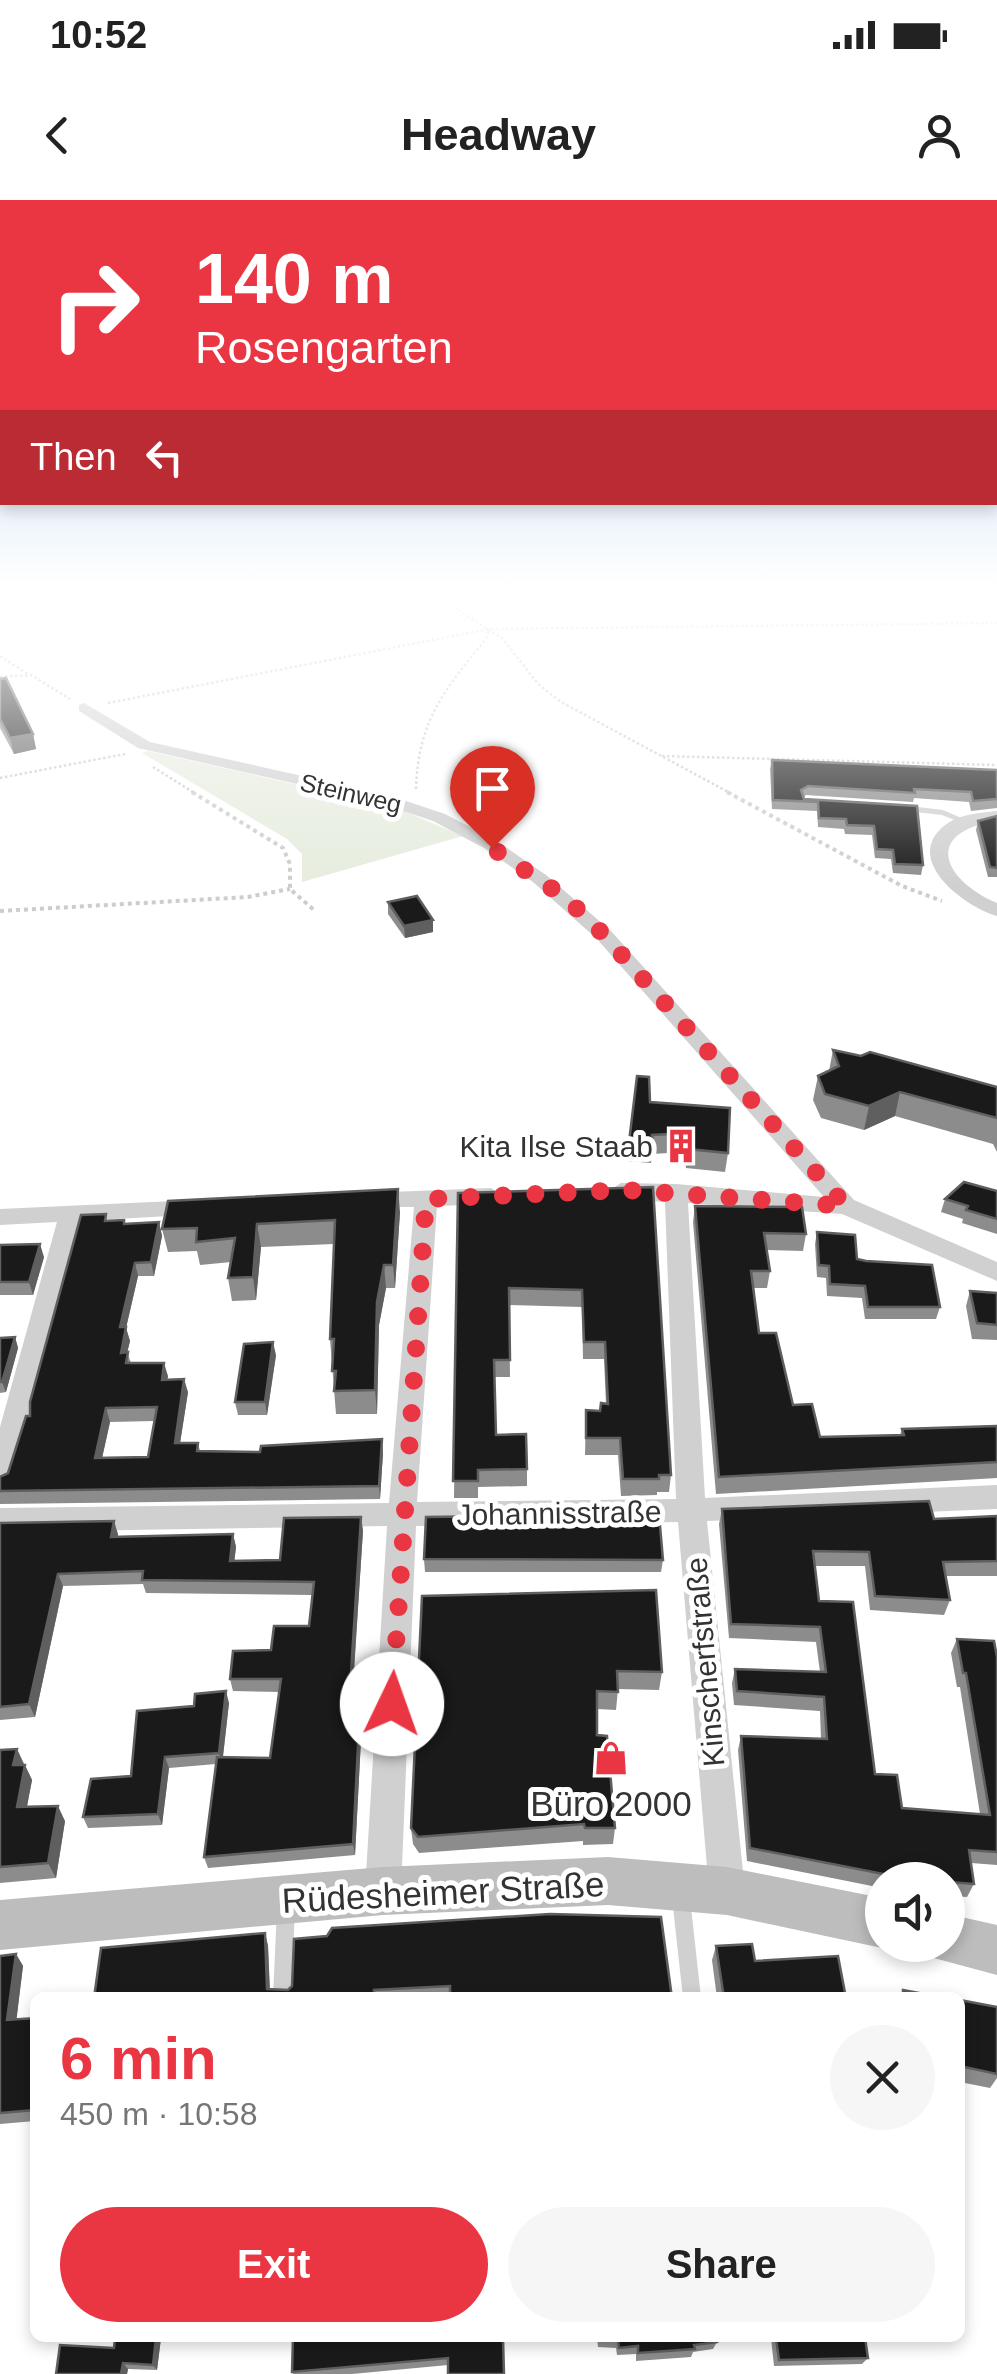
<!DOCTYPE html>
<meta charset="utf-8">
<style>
:root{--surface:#fff;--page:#f6f6f6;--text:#222;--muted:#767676;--accent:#e93642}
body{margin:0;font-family:Helvetica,sans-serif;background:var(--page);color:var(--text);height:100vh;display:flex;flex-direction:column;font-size:38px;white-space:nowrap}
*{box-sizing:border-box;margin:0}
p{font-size:32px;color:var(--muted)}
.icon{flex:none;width:55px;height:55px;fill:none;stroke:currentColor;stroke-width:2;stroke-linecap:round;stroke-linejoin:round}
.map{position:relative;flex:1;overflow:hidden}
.side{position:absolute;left:30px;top:1792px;width:935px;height:350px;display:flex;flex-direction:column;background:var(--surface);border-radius:15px;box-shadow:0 5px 15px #0003}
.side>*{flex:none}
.guide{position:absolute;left:0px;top:0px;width:998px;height:305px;box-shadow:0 5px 15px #0003;background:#e93642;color:#fff;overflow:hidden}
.buttons{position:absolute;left:865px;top:1662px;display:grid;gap:20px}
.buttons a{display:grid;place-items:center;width:100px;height:100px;border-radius:50%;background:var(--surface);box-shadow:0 5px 15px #0003;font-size:50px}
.pin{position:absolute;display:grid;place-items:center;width:85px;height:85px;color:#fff;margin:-102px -42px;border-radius:50% 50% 50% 0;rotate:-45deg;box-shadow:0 0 10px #0007}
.pin .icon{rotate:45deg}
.me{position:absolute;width:110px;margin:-55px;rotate:3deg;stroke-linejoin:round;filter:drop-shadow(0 0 8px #0008)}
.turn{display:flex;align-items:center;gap:35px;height:210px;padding:0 30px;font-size:45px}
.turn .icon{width:130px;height:130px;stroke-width:2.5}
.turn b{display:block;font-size:70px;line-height:85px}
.then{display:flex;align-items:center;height:95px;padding:0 30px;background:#0003;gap:20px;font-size:38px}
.round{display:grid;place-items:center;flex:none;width:105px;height:105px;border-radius:52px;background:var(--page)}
.summary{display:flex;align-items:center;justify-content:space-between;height:170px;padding:0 30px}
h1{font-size:60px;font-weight:700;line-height:75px;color:var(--accent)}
.button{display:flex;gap:20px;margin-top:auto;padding:20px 30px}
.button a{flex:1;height:115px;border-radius:60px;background:var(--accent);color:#fff;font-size:40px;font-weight:700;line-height:115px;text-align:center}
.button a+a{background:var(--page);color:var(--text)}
.status{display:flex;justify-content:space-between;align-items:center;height:70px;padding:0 50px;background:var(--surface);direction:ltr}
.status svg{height:28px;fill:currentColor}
header{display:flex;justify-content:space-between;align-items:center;height:130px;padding:0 30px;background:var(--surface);font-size:45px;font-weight:700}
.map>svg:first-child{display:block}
.green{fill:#e6ecde}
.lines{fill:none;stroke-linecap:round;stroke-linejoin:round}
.path-far1{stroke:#cdcdcd;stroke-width:2.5;stroke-dasharray:2.5 2.5;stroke-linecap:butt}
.path{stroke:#cdcdcd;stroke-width:4;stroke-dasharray:4 4;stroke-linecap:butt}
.lane{fill:#d0d0d0;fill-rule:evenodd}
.street{fill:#d0d0d0;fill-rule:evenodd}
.secondary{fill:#bdbdbd;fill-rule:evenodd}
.wall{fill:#8c8c8c;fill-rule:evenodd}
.shaded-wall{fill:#5f5f5f}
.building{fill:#1a1a1a;stroke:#5f5f5f;stroke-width:2.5;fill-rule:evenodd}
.route{stroke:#e93642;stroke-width:18;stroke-dasharray:0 32.4}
.labels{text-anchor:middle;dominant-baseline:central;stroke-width:10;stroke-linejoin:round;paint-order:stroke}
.far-street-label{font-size:25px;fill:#333;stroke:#fff}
.poi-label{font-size:30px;fill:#333;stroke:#fff;text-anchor:end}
.street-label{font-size:30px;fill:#333;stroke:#fff}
.near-poi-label{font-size:35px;fill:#333;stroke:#fff}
.near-street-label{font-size:35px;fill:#333;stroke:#fff}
</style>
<div class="status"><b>10:52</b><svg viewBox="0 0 49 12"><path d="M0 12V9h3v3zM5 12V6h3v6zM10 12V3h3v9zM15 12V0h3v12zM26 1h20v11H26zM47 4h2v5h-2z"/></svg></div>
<header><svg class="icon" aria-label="back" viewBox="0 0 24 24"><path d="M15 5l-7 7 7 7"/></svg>Headway<svg class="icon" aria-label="person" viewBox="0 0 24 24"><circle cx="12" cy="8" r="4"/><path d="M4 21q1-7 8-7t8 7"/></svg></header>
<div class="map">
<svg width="997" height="2174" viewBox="0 0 997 2174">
<rect width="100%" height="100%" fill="#fff"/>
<path class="green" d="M148,551L392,606L463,636L302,682V654L287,639L142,553Z"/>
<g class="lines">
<g class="path-far1">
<path d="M417,383L503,439L538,484L561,502L732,594"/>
<path d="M987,383L997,387"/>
<path d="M0,456L28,474"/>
<path d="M0,477L31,475L70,499"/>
<path d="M108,503L489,429L997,423"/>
<path d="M662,556L997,565"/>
<path d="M153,567L196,594"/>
<path d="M0,578L125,554"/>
<path d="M416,589C418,521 444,490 486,439L489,429"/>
</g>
<g class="path">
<path d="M192,592L283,648L290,664V689L314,710"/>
<path d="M727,592L902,686L942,701"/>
<path d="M0,711L248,697L290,689"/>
</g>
<g class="lane">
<path d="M901,605L943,610L966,620L962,623L942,615L898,610V606Z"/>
<path d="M681,1689L687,1692L690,1698L701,1798H683L672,1698L675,1692Z"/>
<path d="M286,1699L292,1702L295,1708L291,1798H273L277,1708L280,1702Z"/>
</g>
<g class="street">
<path d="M84,503L150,542L388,595L445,614L497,641L546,675L611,731L854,1000L997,1062V1081L842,1014L688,1003L705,1298L997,1285V1309L707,1321L745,1691L739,1703L727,1708L715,1703L709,1691L678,1322L416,1326L401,1691L395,1703L383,1708L371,1703L365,1691L387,1326L0,1332V1308L389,1303L414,1007H358L354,1001L358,995L366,993L491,988L503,996L491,1004L437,1006L417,1302L676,1299L665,1002L621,999L609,991L621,983L676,984L824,997L597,739L533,682L484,648L433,621L376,602L138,548L79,511V505Z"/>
<path d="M997,611V621C922,632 943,680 997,703V716C965,707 902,660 944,626C958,614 980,613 997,611Z"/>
<path d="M196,1000L204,1002L208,1008L204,1014L82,1021L14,1277L10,1285L0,1288V1227L57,1022L0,1025V1009Z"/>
</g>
<g class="secondary">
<path d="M608,1657L727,1667L882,1698V1745H889L882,1748L727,1715L608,1705L383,1715L0,1750V1700L383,1667Z"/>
<path d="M948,1714L997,1725V1775L930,1757L925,1745H948Z"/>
</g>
</g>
<g class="wall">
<path d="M0,479L33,534L36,549L14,554L0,528Z"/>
<path d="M772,560L997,570V608L971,611L969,602L914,598L913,602L806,595L804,597V599L917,606L923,665L921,675L893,673L891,659L875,658L872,635L845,634L844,629L818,627L817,611L772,609L770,569Z"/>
<path d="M997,616V677H988L976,630L978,621Z"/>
<path d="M388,702L433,720V732L405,738L388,714Z"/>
<path d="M833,850L997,887V952L993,944L895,916L864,930L821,918L813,900L818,876L829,871Z"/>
<path d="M650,902L728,953L725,972L686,968L684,952L652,954L651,963L627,961L629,942Z"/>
<path d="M653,987L671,1275L669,1292H657V1295L621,1296L618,1255H585L586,1210L600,1211L606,1204L604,1159H583L582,1107L509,1105L510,1177H494L496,1235L527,1269V1286L478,1287V1298H454L458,993Z"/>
<path d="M997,991V1034L962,1023L963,1019L941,1012L945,999Z"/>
<path d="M695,1006L806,1034L803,1051L767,1050L770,1071L767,1088H754L759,1133L793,1205L820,1237L900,1235L902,1229L997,1226V1278L716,1294L693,1022Z"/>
<path d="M400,1012L395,1088H386L379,1125L377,1214H336L330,1139L334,1044L261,1047L256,1100L232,1101L228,1078L231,1062L200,1065L197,1051L168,1052L162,1029Z"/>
<path d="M108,1021L125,1023L159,1022L162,1036L154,1076H138L126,1128L130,1141L127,1152L131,1163L168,1176L167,1180L188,1192L180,1243H198L200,1251L383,1253L380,1299L0,1304V1277L8,1273ZM154,1221L148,1257L102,1258L110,1222Z"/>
<path d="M817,1032L857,1059L940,1107L936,1119H865L862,1098L827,1096L826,1078L817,1077L815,1044Z"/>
<path d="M0,1045L44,1057L33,1095H0Z"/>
<path d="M970,1091L997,1093V1140L972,1139L966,1106Z"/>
<path d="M15,1137L18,1148L6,1192L0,1193V1138Z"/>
<path d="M276,1155L267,1215H238L235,1202Z"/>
<path d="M722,1309L934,1319L997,1316V1376H946L950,1400L944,1415L870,1410L865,1366H815L819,1401L875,1574L902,1608L980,1614L960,1487H957L951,1453L957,1439L997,1457V1665L971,1663L974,1684L967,1697L948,1696V1680H882V1688L747,1661L738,1550L741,1536L821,1539L820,1511L734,1505L732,1483L735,1469L820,1472L816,1442L729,1438L719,1324Z"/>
<path d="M0,1323L118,1334V1336L233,1334L236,1347L234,1361L280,1360L363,1330L353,1488H361L363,1501L355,1655L208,1668L204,1657L216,1564L169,1568L162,1625L88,1628L83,1617L131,1576L229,1503L223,1557L270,1558L279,1492L233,1491L230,1479L309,1426L312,1395L146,1393L143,1384L63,1386L35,1517L0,1520Z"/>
<path d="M424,1359L663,1360L661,1372H425Z"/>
<path d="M422,1396L662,1472L659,1490L618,1489L616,1510L597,1509V1535L615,1628L613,1644L583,1645V1641L419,1653L413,1644L411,1628Z"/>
<path d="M17,1549L32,1580L27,1606L65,1621L56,1678L0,1683V1550Z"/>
<path d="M265,1733L268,1746L270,1789L288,1790L292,1786L294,1739L672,1798H94Z"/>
<path d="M716,1746L755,1761L846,1798H717L712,1760Z"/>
<path d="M16,1754L23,1766L16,1820L35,1818V1921L0,1924V1756Z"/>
<path d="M960,1800L997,1807V1878L990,1888L960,1882Z"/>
<path d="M161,2138L157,2170L128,2169L127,2174H56L114,2148Z"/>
<path d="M503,2138L448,2165L352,2174H293L292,2172Z"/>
<path d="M597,2138H716L717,2142L713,2149L693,2152L691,2157L636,2161V2154L617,2155L616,2148L598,2147Z"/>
<path d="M771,2138H865L868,2158L862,2164L774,2166Z"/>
</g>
<g class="shaded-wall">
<path d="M33,534L36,549L14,554L10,538Z"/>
<path d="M433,720V732L405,738L404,726Z"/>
<path d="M900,892L895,916L864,930L869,906Z"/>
<path d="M398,989L400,1012L395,1088L393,1065Z"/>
<path d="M159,1022L162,1036L154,1076L151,1062Z"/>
<path d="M257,1024L261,1047L256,1100L253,1077Z"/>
<path d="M40,1044L44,1057L33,1095L29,1082Z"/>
<path d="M135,1063L138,1076L126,1128L130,1141L124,1166L121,1153L120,1127Z"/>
<path d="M384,1065L386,1088L379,1125L377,1214L375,1190L377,1102Z"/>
<path d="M15,1137L18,1148L6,1192L2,1182Z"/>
<path d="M273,1142L276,1155L267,1215L265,1202Z"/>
<path d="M164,1163L168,1176L165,1193L162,1180Z"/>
<path d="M184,1179L188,1192L178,1256L175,1243Z"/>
<path d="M106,1208L110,1222L99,1272L95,1258Z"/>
<path d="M382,1239L383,1253L380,1299L379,1286Z"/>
<path d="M361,1317L363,1330L352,1500L350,1488Z"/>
<path d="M114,1321L118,1334L115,1350L111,1337Z"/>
<path d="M233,1334L236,1347L233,1374L230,1361Z"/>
<path d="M58,1374L63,1386L35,1517L29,1504Z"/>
<path d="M361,1488L363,1501L355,1655L353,1644Z"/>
<path d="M226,1491L229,1503L222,1564L219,1553Z"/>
<path d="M17,1549L24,1565H13Z"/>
<path d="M165,1557L169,1568L162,1625L158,1614Z"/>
<path d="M25,1565L32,1580L24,1622L17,1607Z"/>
<path d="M58,1606L65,1621L56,1678L48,1663Z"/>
<path d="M265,1733L268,1746L270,1798L267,1789Z"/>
<path d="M16,1754L23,1766L15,1832L7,1820Z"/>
<path d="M156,2138H161L157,2170L153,2165Z"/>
<path d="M123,2163L128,2169L127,2174H121Z"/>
</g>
<g class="building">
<path d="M6,478L33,534L10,538L0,519V479Z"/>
<path d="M772,560L997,570V599L973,601L971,592L914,589L915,593L808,586L801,590L804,599L917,606L923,665L895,664L893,650L877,649L874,626L847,625L846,619L819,618L818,602L773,600Z"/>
<path d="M997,616V668L990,667L978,621Z"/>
<path d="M417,696L433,720L404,726L388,702Z"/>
<path d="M833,850L861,856L870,852L997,887V918L900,892L869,906L825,894L818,876L839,866Z"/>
<path d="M637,876L649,877L650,902L730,908L728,953L688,949L686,933L652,935L653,944L629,942Z"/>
<path d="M964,982L997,991V1019L966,1010L968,1006L945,999Z"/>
<path d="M653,987L671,1275H659V1279H623L620,1238H586V1210L600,1211L601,1203L608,1204L605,1142H584L582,1090L509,1088L510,1160H494L496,1235L526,1234L527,1269L478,1270V1281H453L458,993Z"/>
<path d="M398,989L393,1065H384L377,1102L375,1190L334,1191L336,1171H332L334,1139H330L335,1020L257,1024L253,1077L228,1078L235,1038L196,1042L197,1028L162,1029L168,1001Z"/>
<path d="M695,1006L802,1007L806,1034L764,1033L770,1071H751L759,1133H776L793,1205L812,1204L820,1237L904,1235L902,1229L997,1226V1262L719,1277Z"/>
<path d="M106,1014L105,1021L124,1020V1024L159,1022L151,1062L135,1063L120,1127H126L121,1153L128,1152L126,1163H164L162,1180L184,1179L175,1243H198L197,1251L260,1252L261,1246L382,1239L379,1286L0,1291V1277L8,1273L26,1216H30V1202L81,1015ZM157,1207L148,1257L95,1258L106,1208Z"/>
<path d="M817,1032L855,1035L857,1059L866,1061L932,1065L940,1107H868L865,1086L830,1084L829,1066L819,1065Z"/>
<path d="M40,1044L29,1082H0V1045Z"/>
<path d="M970,1091L997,1093V1125L977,1123Z"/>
<path d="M15,1137L2,1182H0V1138Z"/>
<path d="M273,1142L265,1202H235L244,1144Z"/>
<path d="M929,1301L934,1319L997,1316V1361L943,1362L950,1400L875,1396L869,1352L813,1351L819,1401L853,1402L875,1574L897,1575L902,1608L990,1615L966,1473H963L957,1439L994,1441L997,1457V1652L969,1650L974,1684L948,1682V1680H914L750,1648L741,1536L827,1539L824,1497L737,1491L735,1469L826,1472L820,1427L731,1424L722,1309Z"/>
<path d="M659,1314L663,1360L424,1359L426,1317Z"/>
<path d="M361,1317L350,1488H361L353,1644L204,1657L217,1557L270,1558L281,1479H230L233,1451L271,1450L274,1426H309L314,1382L142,1380L143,1371L58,1374L29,1504L0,1507V1323L114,1321L111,1337L233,1334L230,1361L280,1360L284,1318Z"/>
<path d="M656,1390L662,1472L617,1471L618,1492L597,1491V1535L607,1536L615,1628H585L584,1624L418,1637L411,1628L422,1396Z"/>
<path d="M226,1491L219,1553L165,1557L158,1614L83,1617L91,1579L131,1576L137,1511L194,1506L195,1494Z"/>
<path d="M17,1549L13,1565H25L17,1607L58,1606L48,1663L0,1667V1550Z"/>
<path d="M550,1714L661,1717L672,1798H570V1796L450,1798V1786L374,1790V1798H297V1796L271,1798H94L101,1748L265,1733L267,1789L288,1790L292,1786L294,1739L327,1736L332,1728Z"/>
<path d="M752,1744L755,1761L838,1756L846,1798H724L716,1746Z"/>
<path d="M16,1754L7,1820L35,1818V1910L0,1913V1756Z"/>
<path d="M903,1790L945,1798H903Z"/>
<path d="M960,1800L997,1807V1874L960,1866Z"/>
<path d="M115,2138H156L153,2165L123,2163L121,2174H56L60,2145L114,2148Z"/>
<path d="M293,2138H503L504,2174H448V2158L292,2172Z"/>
<path d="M600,2138H716L717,2142L694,2145L695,2149L638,2153V2146L619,2148L618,2141L600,2139Z"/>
<path d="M776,2138H865L868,2158L779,2160Z"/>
</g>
<linearGradient id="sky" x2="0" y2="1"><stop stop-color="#9dc6ea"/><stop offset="0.56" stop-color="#fff"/><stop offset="1" stop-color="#fff" stop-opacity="0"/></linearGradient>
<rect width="997" height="687" fill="url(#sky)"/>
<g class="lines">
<path class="route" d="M392,1504L426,999L626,990L846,1006L604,735L566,698L492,648"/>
</g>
<defs>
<g id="building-bare" transform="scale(2.7)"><path d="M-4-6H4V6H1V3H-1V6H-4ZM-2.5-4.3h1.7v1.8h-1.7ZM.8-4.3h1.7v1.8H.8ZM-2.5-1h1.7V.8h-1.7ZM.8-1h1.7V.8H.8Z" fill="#e93642" stroke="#fff" stroke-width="2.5" paint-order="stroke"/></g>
<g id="shop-bare" transform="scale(2.7)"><path d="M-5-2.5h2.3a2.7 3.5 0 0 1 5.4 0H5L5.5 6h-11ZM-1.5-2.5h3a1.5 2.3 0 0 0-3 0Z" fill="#e93642" stroke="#fff" stroke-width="2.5" paint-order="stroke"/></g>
</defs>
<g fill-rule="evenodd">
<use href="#building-bare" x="681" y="946"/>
<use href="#shop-bare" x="611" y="1558"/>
</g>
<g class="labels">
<g class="far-street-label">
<text transform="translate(351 593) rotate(13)">Steinweg</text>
</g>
<g class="poi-label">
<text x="653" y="946">Kita Ilse Staab</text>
</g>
<g class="street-label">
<text transform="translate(559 1313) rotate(-1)">Johannisstraße</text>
<text transform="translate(705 1462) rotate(-95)">Kinscherfstraße</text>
</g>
<g class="near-poi-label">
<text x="611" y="1603">Büro 2000</text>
</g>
<g class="near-street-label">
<text transform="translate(443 1692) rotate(-3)">Rüdesheimer Straße</text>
</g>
</g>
</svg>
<div class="buttons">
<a><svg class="icon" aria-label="sound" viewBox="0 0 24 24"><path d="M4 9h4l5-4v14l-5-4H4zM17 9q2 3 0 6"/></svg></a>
</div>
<div class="pin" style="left:492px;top:648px;background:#d93025"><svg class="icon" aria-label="arrive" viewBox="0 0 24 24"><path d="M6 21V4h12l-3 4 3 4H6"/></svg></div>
<svg class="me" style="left:392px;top:1504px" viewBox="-20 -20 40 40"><circle r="19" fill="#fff"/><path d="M0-13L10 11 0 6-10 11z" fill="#e93642"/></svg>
<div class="guide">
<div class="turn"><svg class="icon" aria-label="right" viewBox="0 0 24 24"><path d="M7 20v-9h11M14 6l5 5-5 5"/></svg><div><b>140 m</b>Rosengarten</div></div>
<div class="then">Then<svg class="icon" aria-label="left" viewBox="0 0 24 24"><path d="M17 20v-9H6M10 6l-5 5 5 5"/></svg></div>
</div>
<section class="side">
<div class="summary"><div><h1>6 min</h1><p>450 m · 10:58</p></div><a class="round"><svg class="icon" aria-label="close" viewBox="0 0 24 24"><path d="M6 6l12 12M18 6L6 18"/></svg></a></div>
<div class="button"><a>Exit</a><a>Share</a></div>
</section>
</div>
